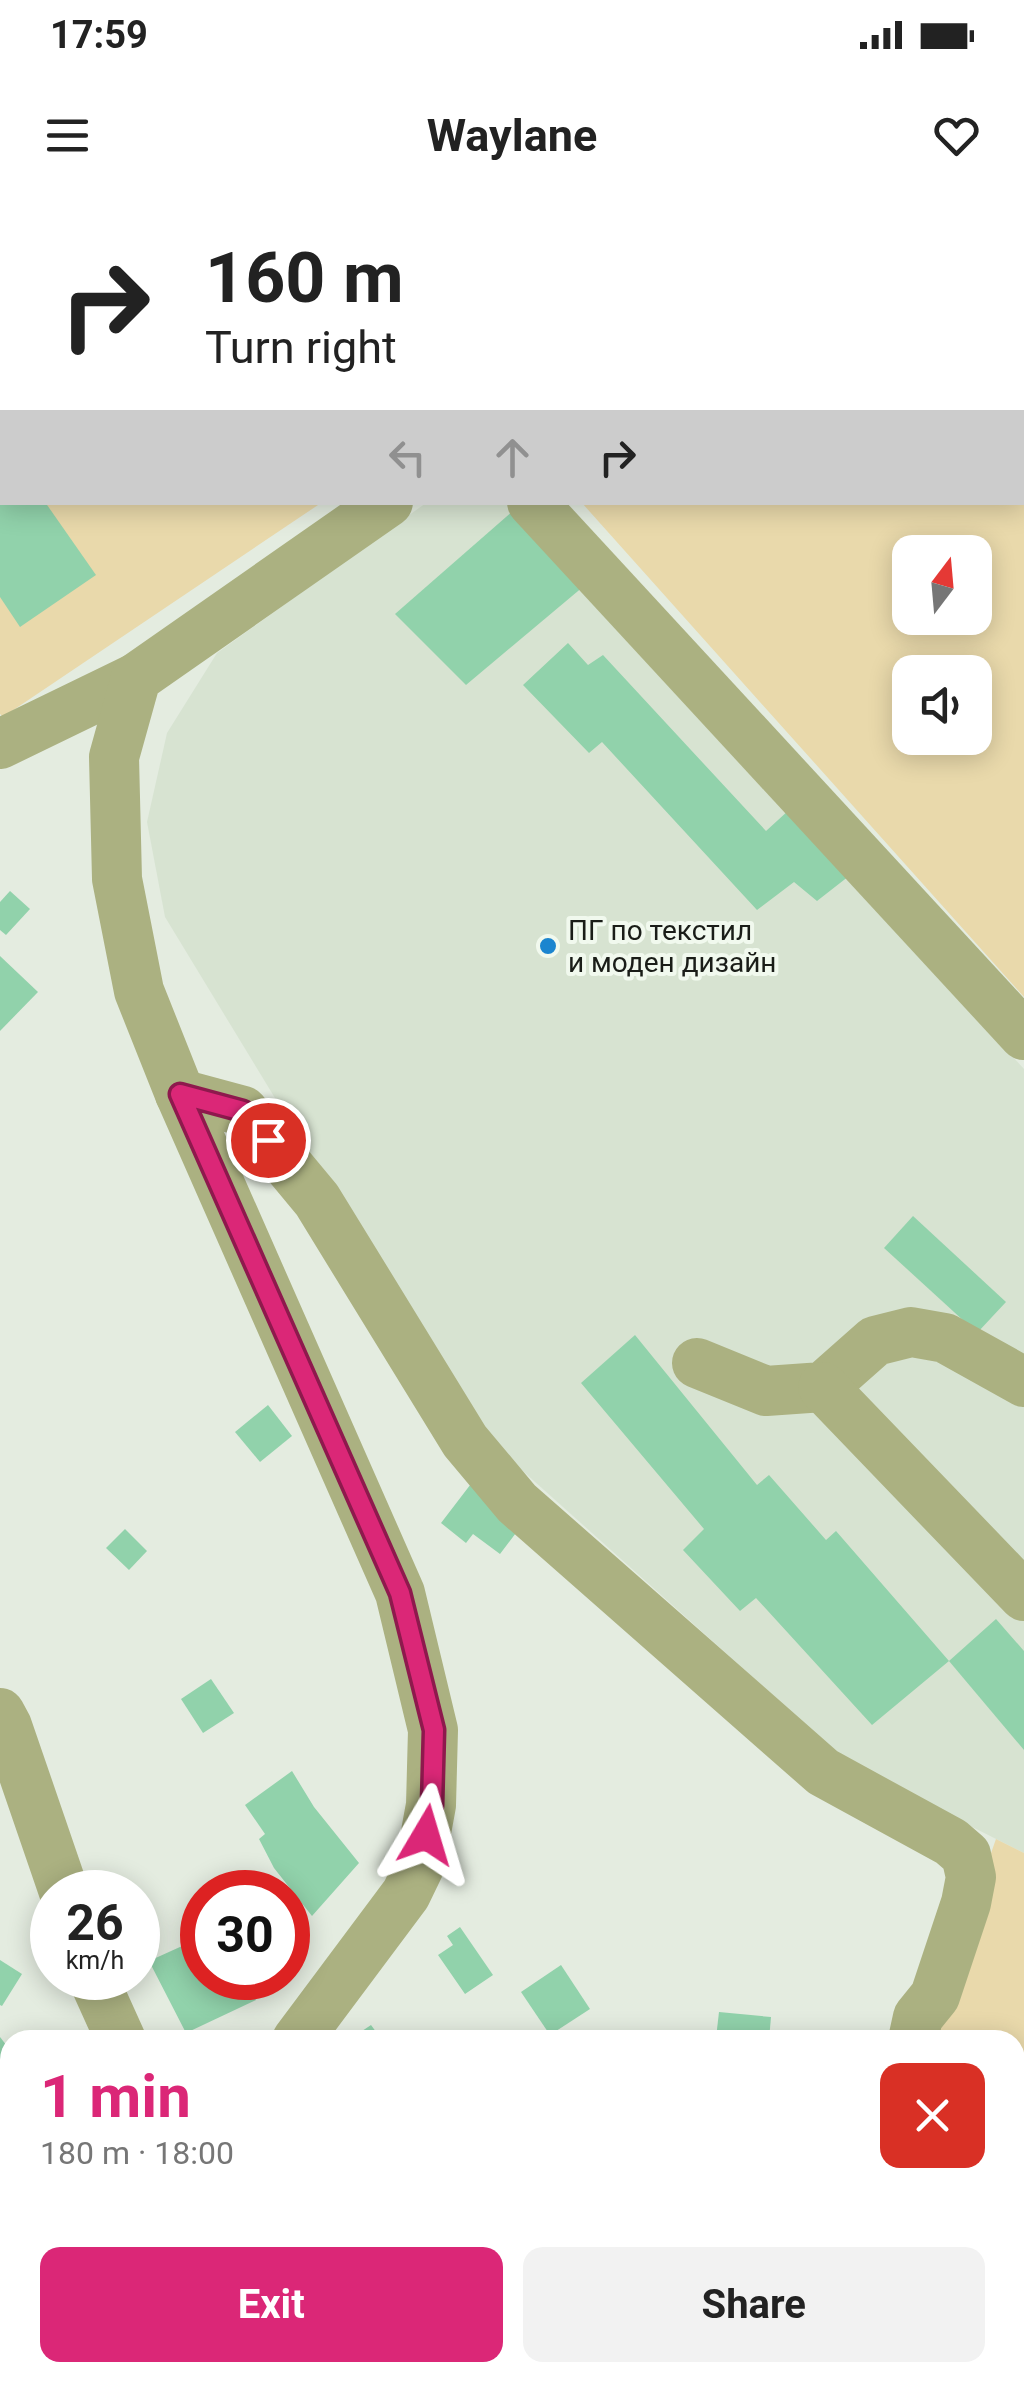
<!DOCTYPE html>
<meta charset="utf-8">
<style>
:root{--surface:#fff;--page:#f2f2f2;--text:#222;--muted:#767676;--accent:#db2777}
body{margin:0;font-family:Roboto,sans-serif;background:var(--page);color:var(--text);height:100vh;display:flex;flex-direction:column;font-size:38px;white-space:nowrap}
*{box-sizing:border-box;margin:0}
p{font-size:32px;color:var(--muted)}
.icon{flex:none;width:55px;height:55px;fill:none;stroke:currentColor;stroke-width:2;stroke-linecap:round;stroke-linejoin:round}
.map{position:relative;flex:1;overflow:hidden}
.side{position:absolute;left:0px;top:1830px;width:1025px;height:352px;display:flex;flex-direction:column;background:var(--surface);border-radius:30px 30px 0 0;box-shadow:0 5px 25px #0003}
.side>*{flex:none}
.banner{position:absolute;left:0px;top:0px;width:1025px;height:305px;box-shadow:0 5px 25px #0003;background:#fff;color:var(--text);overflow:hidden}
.needle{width:65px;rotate:16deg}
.controls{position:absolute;left:892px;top:335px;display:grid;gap:20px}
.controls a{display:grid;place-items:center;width:100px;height:100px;border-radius:20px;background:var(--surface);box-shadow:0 5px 25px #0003;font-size:50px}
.speed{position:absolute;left:30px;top:1670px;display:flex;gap:20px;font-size:50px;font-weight:700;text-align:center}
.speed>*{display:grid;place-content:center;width:130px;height:130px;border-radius:50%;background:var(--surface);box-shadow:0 5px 25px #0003;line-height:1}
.speed small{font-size:25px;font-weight:400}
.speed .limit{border:15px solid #d22;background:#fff;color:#111}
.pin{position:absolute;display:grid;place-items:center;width:85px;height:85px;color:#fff;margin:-42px;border:5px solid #fff;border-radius:50%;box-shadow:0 2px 10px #0007}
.me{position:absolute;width:110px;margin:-55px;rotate:7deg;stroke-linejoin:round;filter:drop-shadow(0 0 8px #0008)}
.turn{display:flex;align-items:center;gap:35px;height:210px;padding:0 40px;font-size:45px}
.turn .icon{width:130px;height:130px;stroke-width:2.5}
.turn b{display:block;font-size:70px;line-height:85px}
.lanes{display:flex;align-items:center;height:95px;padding:0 40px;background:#0003;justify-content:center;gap:50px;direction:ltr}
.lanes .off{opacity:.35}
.round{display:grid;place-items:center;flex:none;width:105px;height:105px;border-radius:20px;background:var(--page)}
.head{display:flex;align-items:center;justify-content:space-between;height:170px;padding:0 40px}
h1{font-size:60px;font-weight:700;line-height:75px;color:var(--accent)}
.primary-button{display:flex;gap:20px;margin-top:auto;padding:20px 40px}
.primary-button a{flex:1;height:115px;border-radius:20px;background:var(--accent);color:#fff;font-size:40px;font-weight:700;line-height:115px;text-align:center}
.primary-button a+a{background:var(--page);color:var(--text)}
.status{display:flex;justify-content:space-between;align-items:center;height:70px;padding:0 50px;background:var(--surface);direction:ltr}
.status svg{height:28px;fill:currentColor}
header{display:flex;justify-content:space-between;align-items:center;height:130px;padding:0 40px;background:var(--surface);font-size:45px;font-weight:700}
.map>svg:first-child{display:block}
.built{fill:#d7e3d1}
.green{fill:#e9d9ab;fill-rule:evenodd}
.building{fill:#91d2ab}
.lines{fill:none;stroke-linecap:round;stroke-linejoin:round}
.minor{stroke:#abb181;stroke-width:50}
.route-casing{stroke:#8e194d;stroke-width:25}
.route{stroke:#db2777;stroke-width:18}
.poi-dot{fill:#1b85cf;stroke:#f1f9ee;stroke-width:4}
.labels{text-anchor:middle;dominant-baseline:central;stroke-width:8;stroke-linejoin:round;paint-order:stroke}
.poi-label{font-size:28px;fill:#1a1d18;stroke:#f1f9ee;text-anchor:start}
</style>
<div class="status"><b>17:59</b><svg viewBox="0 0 49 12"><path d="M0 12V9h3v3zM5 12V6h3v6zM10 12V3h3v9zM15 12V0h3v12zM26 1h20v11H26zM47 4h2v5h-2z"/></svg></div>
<header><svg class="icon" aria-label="menu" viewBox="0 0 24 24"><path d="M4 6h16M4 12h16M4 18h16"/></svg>Waylane<svg class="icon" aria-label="heart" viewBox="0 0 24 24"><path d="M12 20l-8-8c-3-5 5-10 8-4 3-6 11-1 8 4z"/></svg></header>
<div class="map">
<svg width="1024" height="2182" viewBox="0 0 1024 2182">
<rect width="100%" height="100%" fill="#e4ece0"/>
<path class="built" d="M426,303H507L1024,869V1653L853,1567L476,1229L165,717L147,622L167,533L217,453Z"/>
<g class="green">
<path d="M0,0L352,2H2V302L321,303L3,517L0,514Z"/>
<path d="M899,0H1024V797L582,303L1022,302V2H896ZM910,352H975V418H910ZM910,472H975V538H910Z"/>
<path d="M996,1639L1024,1653V1882L1015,1883V1840H925Z"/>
<path d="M1015,2090L1024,2091V2182H794L785,2173L1015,2172Z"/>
</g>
<g class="building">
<path d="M0,302H45L96,375L20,427L0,397Z"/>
<path d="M514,310L584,386L466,485L395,414Z"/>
<path d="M568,443L588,465L603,455L766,631L789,610L849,676L817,701L794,682L757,710L602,542L589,553L523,485Z"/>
<path d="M10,691L30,709L6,735L0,730V702Z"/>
<path d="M0,756L38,792L0,831Z"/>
<path d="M913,1016L1006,1102L977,1133L884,1048Z"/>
<path d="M635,1135L757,1285L769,1275L826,1340L836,1331L949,1461L872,1525L756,1398L740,1411L683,1350L704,1329L581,1183Z"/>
<path d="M268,1205L292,1236L260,1262L235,1232Z"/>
<path d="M477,1276L528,1317L500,1354L473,1334L466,1343L441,1323Z"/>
<path d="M125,1329L147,1351L129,1370L106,1348Z"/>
<path d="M996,1419L1024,1451V1550L949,1461Z"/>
<path d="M211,1479L234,1513L203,1533L181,1499Z"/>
<path d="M292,1571L314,1607L359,1663L312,1716L274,1668L259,1639L265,1634L245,1605Z"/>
<path d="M460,1727L493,1775L465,1794L438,1755L453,1745L447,1736Z"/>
<path d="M202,1737V1778H245L256,1800L186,1833L149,1761Z"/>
<path d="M0,1760L22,1774L2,1806L0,1805Z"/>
<path d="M561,1765L590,1809L550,1835L521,1792Z"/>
<path d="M719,1812L771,1817L769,1840L716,1838Z"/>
<path d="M371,1825L382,1840H330L344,1830L350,1839Z"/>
<path d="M0,1837L10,1850V1861L0,1869Z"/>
<path d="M0,1872L10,1883V1917L5,1921L10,1927V1975L7,1977L0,1969Z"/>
<path d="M0,2082L10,2091V2117L0,2128Z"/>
<path d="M336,2172H366L384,2182H331Z"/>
</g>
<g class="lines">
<g class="minor">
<path d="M429,0L431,2"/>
<path d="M741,0L743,2"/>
<path d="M511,2L515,0"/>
<path d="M671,2L674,0"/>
<path d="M820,2L823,0"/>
<path d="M532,302L1024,835"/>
<path d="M0,544L136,478"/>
<path d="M180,894L243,911L317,1000L465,1241L517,1303L823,1572L951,1642L966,1655L971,1677L966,1703L935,1796L918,1817L913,1840"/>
<path d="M697,1163L766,1191L823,1187L875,1141L911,1132L945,1138L1024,1182"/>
<path d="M823,1187L1024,1396"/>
<path d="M0,1513L7,1526L64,1692"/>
<path d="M93,1778L121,1840"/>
<path d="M297,1840L406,1694L420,1665L431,1605L433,1530L400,1393L180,894L139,791L117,679L114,557L136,478L388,302"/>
<path d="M562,2172L571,2182"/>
</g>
</g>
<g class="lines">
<g class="route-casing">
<path id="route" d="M268,940L243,911L180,894L400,1393L434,1530L432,1605L426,1635"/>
</g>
<use href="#route" class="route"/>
</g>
<circle class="poi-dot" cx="548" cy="746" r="10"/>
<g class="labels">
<g class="poi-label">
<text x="568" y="730">ПГ по текстил<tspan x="568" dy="32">и моден дизайн</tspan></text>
</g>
</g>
</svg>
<div class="controls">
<a><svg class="needle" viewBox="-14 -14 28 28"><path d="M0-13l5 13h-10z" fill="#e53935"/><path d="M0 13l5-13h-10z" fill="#767676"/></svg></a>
<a><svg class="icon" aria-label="sound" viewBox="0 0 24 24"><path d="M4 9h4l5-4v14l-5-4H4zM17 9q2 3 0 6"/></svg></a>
</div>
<div class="speed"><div>26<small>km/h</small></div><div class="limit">30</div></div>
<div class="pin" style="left:268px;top:940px;background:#d93025"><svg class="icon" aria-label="arrive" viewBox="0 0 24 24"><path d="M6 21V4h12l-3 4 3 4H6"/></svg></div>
<svg class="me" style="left:426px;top:1635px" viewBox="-20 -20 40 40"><path d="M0-17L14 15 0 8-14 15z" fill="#db2777" stroke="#fff" stroke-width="4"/></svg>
<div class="banner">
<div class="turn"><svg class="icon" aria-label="right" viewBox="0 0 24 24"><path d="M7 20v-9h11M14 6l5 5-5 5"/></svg><div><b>160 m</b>Turn right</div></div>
<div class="lanes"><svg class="icon off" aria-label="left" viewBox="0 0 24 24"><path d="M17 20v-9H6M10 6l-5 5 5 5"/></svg><svg class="icon off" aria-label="ahead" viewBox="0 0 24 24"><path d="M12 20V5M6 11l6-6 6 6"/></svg><svg class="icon" aria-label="right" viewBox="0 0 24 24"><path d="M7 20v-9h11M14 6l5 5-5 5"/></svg></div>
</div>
<section class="side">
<div class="head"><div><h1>1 min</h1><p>180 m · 18:00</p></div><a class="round" style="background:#d93025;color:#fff"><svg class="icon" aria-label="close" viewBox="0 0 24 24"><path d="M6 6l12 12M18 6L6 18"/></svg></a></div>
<div class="primary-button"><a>Exit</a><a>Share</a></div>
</section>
</div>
